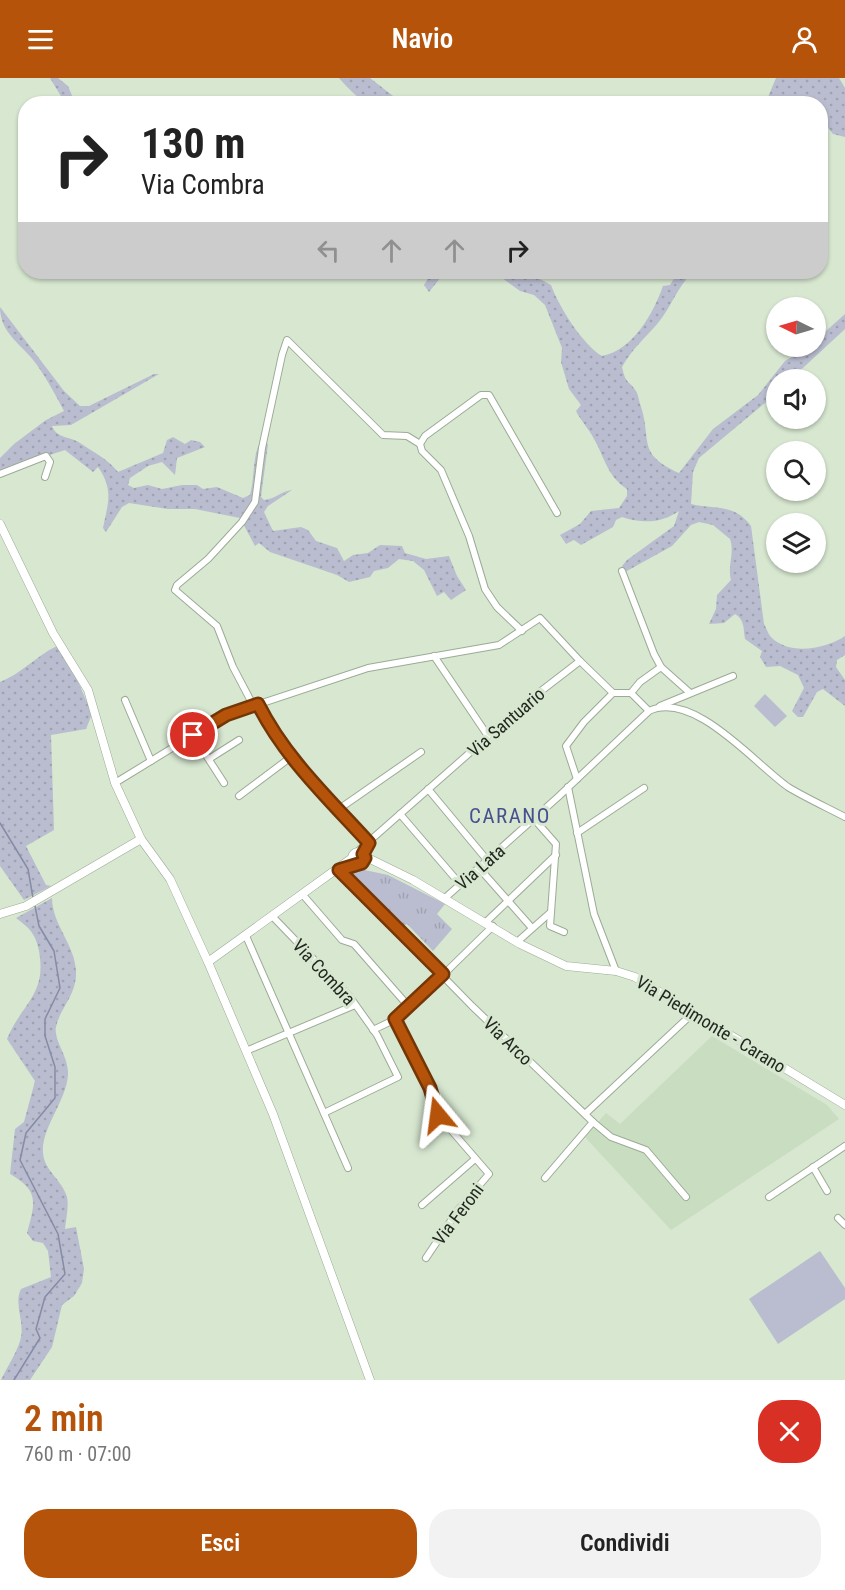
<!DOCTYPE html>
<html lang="it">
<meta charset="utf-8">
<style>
:root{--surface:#fff;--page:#f2f2f2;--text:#222;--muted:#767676;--accent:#b45309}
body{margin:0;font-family:"Roboto Condensed",sans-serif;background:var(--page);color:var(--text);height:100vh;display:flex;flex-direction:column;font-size:22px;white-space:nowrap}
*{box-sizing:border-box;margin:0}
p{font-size:20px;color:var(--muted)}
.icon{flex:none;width:33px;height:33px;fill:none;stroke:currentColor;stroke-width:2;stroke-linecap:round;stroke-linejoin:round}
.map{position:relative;height:1302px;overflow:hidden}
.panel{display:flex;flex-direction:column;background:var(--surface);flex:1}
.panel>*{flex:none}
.hud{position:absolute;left:18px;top:18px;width:810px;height:183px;border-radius:24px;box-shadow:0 2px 4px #0004;background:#fff;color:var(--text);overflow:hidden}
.needle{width:39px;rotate:275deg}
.buttons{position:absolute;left:766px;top:219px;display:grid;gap:12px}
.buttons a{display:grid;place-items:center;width:60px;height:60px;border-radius:50%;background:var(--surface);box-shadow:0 2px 4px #0004;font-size:30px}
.pin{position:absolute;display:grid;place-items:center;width:51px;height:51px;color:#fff;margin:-26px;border:3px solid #fff;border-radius:50%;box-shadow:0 2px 6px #0007}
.me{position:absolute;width:66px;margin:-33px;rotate:344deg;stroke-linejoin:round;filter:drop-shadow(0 0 4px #0008)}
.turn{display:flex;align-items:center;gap:21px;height:126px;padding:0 24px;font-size:27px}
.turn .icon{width:78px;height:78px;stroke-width:2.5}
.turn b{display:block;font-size:42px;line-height:51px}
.lanes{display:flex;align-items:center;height:57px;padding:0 24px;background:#0003;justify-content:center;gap:30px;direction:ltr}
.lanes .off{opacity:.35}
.round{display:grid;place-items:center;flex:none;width:63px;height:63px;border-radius:24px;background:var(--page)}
.headline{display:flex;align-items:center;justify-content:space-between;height:102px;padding:0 24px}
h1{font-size:36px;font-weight:600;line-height:45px;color:var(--accent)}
.cta{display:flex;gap:12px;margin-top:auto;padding:12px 24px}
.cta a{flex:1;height:69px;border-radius:24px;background:var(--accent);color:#fff;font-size:24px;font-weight:600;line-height:69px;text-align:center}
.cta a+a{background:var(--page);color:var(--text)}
header{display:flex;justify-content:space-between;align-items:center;height:78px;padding:0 24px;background:var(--accent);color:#fff;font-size:27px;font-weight:600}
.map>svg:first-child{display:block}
.built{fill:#c9ddc1}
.grass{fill:url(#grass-dots)}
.park{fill:url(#park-tufts)}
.garden{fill:#b9bdcf}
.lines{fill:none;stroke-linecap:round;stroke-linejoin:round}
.stream{stroke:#868ba6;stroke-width:1.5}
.minor-casing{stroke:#9cab96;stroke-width:8}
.tertiary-casing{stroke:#9cab96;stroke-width:9}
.minor{stroke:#fff;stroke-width:6}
.tertiary{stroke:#fff;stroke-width:8}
.route-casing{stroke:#753606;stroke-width:15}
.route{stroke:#b45309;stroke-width:10}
.labels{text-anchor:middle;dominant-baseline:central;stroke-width:6;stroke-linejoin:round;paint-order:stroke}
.street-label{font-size:18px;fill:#22281f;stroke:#d7e7d0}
.quarter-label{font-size:21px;letter-spacing:1.5px;fill:#48518e;stroke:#d7e7d0}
</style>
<header><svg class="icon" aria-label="menu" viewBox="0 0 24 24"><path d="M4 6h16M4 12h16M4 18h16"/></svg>Navio<svg class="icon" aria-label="person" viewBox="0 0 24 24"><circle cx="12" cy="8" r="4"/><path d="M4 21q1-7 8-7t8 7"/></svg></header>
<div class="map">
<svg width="845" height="1302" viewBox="0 0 845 1302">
<defs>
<pattern id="grass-dots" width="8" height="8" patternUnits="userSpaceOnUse" patternTransform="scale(1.5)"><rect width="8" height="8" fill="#b9bdcf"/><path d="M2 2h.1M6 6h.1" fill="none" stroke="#9fa2b1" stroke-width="1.8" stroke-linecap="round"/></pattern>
<pattern id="park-tufts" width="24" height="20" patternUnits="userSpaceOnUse" patternTransform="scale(1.5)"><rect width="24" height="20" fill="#b9bdcf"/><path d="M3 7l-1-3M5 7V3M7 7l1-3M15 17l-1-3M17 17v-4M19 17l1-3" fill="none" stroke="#9fa2b1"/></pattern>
</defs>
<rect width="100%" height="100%" fill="#d7e7d0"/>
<path class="built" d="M712,958L827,1027L839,1041L671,1152L585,1059L606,1035L620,1046Z"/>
<g class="grass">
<path d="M50,0H58L68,8L75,25H65Z"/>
<path d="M339,0H370L402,25C366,26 364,28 339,0Z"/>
<path d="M776,0H839L845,10V59L833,56L821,41L820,26L771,25L768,19Z"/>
<path d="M432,194H445L429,214L424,207Z"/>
<path d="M494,194H527L551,207C559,229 583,267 602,278C633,272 653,236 663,208L670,207L678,194H693C677,209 672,228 658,245C645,260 632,271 622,289C626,307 628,301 636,313C638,316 639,322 640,326C653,362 635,375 679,395L713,351L758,317L785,283L808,269L816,268V262L845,236V251L791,301L777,302V315L699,380L693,394L691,426C716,432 734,425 751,448L764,546C766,549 768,556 771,559C789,578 826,571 845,558V577L837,582L836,589L845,602V628L823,611L817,614L803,639H798L792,633L804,610L798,597L780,588L766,589L760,579L762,573L745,561C743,550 745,542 735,536L724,545L709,546L716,531L717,517L731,502C727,488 735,475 730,461L713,447L699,444L691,447L672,468L625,494L622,488L627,482L674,448L679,433C662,445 643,446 622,439L616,442L613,449L581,467L574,462L566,466L560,457L580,446L591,433L619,430L627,418V411C607,398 605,380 594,361C589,351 581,343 576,333L581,327L569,311L561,284L562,270L545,227L534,217L520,213Z"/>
<path d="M0,229L64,313L80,328H89L154,296H159L71,347L52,348C57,361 70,358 80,365C93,374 108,381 118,394L163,375L167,362L173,359L185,366L191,362L200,364L205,369L177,380L175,397L162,384L148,388L130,400L128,407L134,410L148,407L162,411L182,407H197L203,411L217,409L243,420L250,417C255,400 252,380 260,364L268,366L261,419L264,422C275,421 282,413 292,412L268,428L264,434L273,453L301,449L308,452L316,463L337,470L344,483L353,477L368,475L380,467L402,468L405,475L426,481L449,478L457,498L466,512L451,522L444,514L437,518L424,492L413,483L399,481L388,490L374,493L370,499L349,504L337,497L270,474L259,465L255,468L240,440L195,431H168L129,425L122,429L106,454L103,450C108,425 114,412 98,389L93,394L65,372L0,393V380L14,366L46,342L64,333C56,318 47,301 37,287C23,267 0,256 0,229Z"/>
<path d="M57,568L76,599L92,636L86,651L51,657L54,752L26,768L46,807L51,808L24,822L0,788V604C21,596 36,578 57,568Z"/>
<path d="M52,820C52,846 75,867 76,893C77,917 60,930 56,949C53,962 69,978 68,997C66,1024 41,1050 43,1075C44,1092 62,1102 67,1119C69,1128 66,1141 65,1151L76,1149L84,1191L82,1205L74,1218L62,1227L52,1269L30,1302H1C7,1289 16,1276 20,1263C26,1245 13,1227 21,1211L51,1199L48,1173L43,1165L33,1163L27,1155C35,1125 40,1113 10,1096L15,1051L24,1044L35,1003L7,961C22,925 47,917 39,873C36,857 30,850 16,840Z"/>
</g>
<path class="park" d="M360,791L388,797L445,826L437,836L452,851L433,873L407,846L403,848L351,795Z"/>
<g class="garden">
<path d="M765,616L787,638L775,649L754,628Z"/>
<path d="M820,1173L845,1210V1221L778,1266L749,1221Z"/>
</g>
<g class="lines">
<g class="stream">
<path d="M0,745L28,791L33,820"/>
<path d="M14,1302L40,1260L36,1251L45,1219L65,1196L58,1156L20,1082L26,1055L55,1020V989L45,958V941L60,910L54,873L39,848L35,828"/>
</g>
<g class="minor-casing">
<g id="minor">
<path d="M420,366L422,373L441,392L469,458L485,511L497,529L522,553"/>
<path d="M0,396L46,378L50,384L45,399"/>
<path d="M622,493L654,576L661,589L689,614"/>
<path d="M434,578L488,658"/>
<path d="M631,615L640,604L661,589"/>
<path d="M125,622L151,683"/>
<path d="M258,625C284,681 329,720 369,765"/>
<path d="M253,627L233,589L217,548L175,512L177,507L208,481L242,444L255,424L262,370L282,277L287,262L383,357L407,358L420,366L425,358L481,317H489L557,435"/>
<path d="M660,628L733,598"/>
<path d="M193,657L224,705"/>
<path d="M209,681L239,662"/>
<path d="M577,701L566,668L584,644L613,615"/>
<path d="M115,705L226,637L368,590L499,567L540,540L580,583"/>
<path d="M568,709L594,836L616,893"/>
<path d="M428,711L487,782"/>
<path d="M239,718L291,679"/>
<path d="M339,731L421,674"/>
<path d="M400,736L460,806"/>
<path d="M534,741L556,766L550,848L564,854"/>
<path d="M577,755L644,710"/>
<path d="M357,774L532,620L580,583L613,615H631L649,633"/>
<path d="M479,790L532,850"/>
<path d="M339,792L472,928L593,1044L611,1059L646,1072L686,1119"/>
<path d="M303,817L342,862L354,866L410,930"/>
<path d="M445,820L558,719L649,633C694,612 755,686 788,709C806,720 826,729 845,739"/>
<path d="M273,839L350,919L377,957L398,999L324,1035"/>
<path d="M486,844L556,777"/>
<path d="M246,858L348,1090"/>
<path d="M517,864L551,834"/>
<path d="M395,941L430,1010L438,1037L489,1096L458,1132L426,1180"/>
<path d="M373,952L400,939L493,848"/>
<path d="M246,973L355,927"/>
<path d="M585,1036L693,935"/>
<path d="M813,1089L827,1113"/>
<path d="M545,1100L593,1044"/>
<path d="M769,1119L845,1068"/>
<path d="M422,1127L475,1081"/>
<path d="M838,1140L845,1147"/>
</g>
</g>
<g class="tertiary-casing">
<g id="tertiary">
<path d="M0,446L53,555L88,612L115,705L141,761L170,801L208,884L273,1036L370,1302"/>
<circle cx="358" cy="780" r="6"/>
<path d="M364,778L413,802L520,866L566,888L616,893L635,899L845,1027"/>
<path d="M0,836L26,828L141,761"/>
<path d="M208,884L352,780"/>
</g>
</g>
<use href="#minor" class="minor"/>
<use href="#tertiary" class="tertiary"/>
</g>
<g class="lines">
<g class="route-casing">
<path id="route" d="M193,657L226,637L258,626C285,680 329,721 369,765L363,776L365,780L362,785L339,792L443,896L395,941L430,1010L438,1037"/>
</g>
<use href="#route" class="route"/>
</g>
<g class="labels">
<g class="street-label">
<text transform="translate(506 644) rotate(-41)">Via Santuario</text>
<text transform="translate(480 789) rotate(-41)">Via Lata</text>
<text transform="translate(324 894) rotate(47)">Via Combra</text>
<text transform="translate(711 946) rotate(31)">Via Piedimonte - Carano</text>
<text transform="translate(508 963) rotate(44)">Via Arco</text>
<text transform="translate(458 1136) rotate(-53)">Via Feroni</text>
</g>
<g class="quarter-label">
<text x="510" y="738">CARANO</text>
</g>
</g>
</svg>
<div class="buttons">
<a><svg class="needle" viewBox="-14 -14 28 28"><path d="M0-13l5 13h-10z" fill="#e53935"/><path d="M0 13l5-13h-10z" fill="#767676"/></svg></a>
<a><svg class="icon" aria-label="sound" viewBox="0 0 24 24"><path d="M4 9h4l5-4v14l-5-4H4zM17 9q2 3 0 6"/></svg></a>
<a><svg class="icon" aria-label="search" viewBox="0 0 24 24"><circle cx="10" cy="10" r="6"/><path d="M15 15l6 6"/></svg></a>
<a><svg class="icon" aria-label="layers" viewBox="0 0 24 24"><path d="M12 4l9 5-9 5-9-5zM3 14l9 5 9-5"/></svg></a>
</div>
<div class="pin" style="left:193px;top:657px;background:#d93025"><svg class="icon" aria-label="arrive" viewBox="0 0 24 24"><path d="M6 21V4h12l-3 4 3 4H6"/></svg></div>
<svg class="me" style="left:438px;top:1037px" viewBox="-20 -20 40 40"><path d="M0-17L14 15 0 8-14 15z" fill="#b45309" stroke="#fff" stroke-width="4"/></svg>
<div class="hud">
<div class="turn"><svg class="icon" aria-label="right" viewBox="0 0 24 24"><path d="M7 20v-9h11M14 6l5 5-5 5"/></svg><div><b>130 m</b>Via Combra</div></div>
<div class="lanes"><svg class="icon off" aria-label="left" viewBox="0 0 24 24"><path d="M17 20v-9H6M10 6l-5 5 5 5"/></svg><svg class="icon off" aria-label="ahead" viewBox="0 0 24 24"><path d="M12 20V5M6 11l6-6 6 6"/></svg><svg class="icon off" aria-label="ahead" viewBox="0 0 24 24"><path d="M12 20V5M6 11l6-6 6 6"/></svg><svg class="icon" aria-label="right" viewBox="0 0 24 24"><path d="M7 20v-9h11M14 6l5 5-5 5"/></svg></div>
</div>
</div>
<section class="panel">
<div class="headline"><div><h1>2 min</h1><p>760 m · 07:00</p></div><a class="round" style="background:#d93025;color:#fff"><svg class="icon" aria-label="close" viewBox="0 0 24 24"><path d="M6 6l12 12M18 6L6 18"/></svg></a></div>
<div class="cta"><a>Esci</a><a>Condividi</a></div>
</section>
